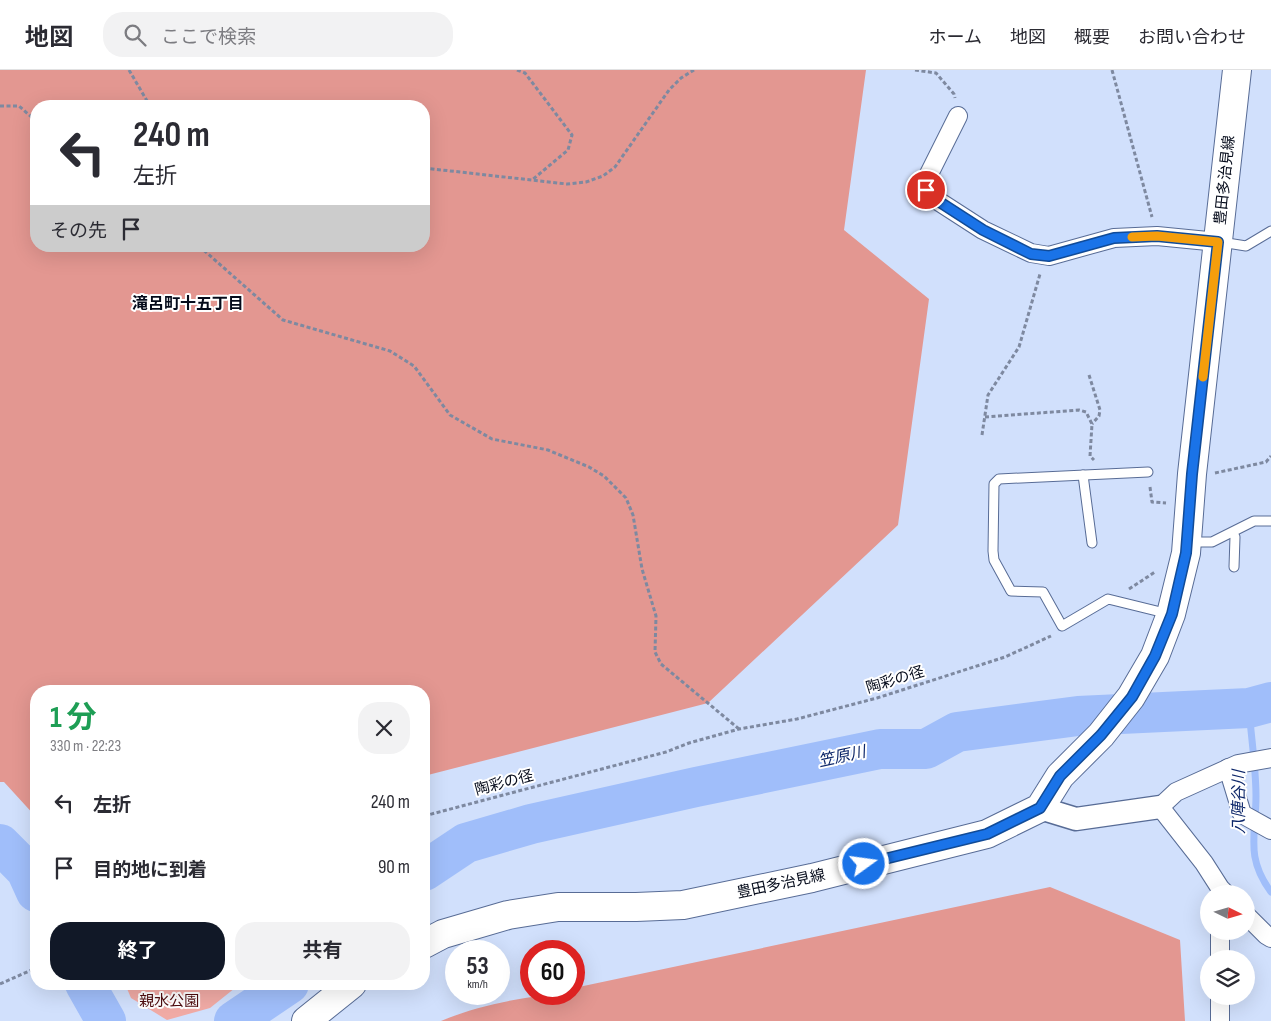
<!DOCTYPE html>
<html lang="ja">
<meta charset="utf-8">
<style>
:root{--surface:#fff;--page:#f2f2f3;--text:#2b2b33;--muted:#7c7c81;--line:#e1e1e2;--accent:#111827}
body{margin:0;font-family:"Sofia Sans Condensed","Noto Sans JP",sans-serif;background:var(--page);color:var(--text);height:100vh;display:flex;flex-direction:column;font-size:19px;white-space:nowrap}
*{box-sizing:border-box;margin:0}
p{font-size:16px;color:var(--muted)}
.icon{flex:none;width:28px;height:28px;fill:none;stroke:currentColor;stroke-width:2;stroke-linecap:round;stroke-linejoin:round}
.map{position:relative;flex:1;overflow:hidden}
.side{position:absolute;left:30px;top:615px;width:400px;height:305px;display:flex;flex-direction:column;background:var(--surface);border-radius:20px;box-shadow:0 5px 20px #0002}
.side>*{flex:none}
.banner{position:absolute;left:30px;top:30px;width:400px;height:152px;border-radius:20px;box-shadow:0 5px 20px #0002;background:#fff;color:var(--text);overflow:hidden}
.needle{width:32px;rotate:95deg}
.tools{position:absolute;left:1200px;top:815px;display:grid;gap:10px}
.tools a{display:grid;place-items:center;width:55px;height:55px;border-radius:50%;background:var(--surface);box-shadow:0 5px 20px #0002;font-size:25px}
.speed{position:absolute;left:445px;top:870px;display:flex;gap:10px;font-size:25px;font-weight:700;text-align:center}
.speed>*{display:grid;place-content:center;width:65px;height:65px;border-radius:50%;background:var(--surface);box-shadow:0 5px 20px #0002;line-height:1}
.speed small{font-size:12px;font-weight:400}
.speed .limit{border:8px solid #d22;background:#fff;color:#111}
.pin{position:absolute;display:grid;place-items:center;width:42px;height:42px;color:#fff;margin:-21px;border:2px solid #fff;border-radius:50%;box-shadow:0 1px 5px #0007}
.me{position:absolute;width:55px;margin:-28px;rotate:76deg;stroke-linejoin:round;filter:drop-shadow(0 0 4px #0008)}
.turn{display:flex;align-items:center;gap:18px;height:105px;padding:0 20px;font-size:22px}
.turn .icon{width:65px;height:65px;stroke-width:2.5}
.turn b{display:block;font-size:35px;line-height:42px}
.then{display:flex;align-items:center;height:48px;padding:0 20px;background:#0003;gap:10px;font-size:19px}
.round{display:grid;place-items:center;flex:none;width:52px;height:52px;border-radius:20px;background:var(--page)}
.overview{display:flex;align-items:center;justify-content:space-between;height:85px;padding:0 20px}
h1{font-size:30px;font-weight:700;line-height:38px;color:#1e9e55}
.cta{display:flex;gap:10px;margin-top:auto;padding:10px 20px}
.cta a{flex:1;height:58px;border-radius:20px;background:var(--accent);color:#fff;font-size:20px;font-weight:700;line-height:58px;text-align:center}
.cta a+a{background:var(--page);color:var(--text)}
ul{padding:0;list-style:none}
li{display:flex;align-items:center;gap:15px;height:65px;padding:0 20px}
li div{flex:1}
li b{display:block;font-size:19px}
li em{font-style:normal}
header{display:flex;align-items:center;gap:30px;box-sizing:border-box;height:70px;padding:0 25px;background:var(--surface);border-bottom:1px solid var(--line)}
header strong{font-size:24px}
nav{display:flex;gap:28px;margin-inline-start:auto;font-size:18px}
.search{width:350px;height:45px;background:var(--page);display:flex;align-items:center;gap:12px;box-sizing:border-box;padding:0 18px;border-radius:20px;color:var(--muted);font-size:19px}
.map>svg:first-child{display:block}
.green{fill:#f0aaa5}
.forest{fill:#e39791;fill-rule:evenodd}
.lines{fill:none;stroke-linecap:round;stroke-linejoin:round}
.stream{stroke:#a0befa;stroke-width:7}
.river{stroke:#a0befa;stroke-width:40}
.service-casing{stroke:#586c96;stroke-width:11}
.minor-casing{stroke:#586c96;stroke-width:20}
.tertiary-casing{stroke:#586c96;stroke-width:25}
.primary-casing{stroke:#586c96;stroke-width:30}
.path{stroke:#7e89a0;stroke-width:3;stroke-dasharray:4 2.5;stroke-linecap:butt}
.service{stroke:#fff;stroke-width:9}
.minor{stroke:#fff;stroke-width:18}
.tertiary{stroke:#fff;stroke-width:22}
.primary{stroke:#fff;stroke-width:28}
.route-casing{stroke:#114b97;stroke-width:12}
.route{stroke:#1a73e8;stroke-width:9}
.slow{stroke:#f59e0b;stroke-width:9}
.labels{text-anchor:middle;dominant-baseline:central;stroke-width:4;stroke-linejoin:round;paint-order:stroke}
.street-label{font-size:15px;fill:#050b1b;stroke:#fff}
.park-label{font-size:15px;fill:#500d0f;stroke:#fff}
.neighbourhood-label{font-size:16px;font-weight:bold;fill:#050b1b;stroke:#fff}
.water-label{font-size:16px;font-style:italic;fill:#0d276a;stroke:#fff}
</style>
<header>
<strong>地図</strong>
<div class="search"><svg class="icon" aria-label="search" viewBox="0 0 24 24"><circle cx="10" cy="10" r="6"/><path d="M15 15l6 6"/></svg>ここで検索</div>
<nav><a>ホーム</a><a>地図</a><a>概要</a><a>お問い合わせ</a></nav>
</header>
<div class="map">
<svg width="1271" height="951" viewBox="0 0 1271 951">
<rect width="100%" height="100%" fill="#d1e0fc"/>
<path class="green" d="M125,914H240L210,938L167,950L131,928Z"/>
<g class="forest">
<path d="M0,0H866L844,160L929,229L898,455L708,633L424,706V621H36V747L4,712H0ZM36,36H424V176H36Z"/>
<path d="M1050,817L1180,870L1185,951H441C478,935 533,924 574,924V918Z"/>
</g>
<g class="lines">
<path class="stream" d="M1249,638C1251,667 1256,697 1256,726C1256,765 1245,787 1271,822"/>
<g class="river">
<path d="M0,774L26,800L36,822"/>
<path d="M424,801L466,773L531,754L696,717L880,679H926L957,662L1078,646L1249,638L1271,632"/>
<path d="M85,914L106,951"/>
<path d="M234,951L289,914"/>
</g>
<g class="service-casing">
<g id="service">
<path d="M1221,172L1246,176L1271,161"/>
<path d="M1148,402L999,409L994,414L993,481L994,490L1011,521L1043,522L1062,556L1108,529L1169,544"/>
<path d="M1083,405L1092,473"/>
<path d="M1233,463L1235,467L1234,497"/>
<path d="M1189,472H1212L1254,451H1271"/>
</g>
</g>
<g class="minor-casing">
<g id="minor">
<path d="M958,46L928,106L926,120L935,129L983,160L1031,183L1049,186L1114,168L1157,166L1218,172"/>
<path d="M1228,698L1242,744L1271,760"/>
<path d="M1226,824L1220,818L1204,793L1160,737L1176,722L1238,694L1271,688"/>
<path d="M1246,845L1266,865L1271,868"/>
<path d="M1220,889V861"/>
<path d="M1220,951V926"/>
</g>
</g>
<g class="tertiary-casing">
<path id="tertiary" d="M1040,738L1076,749L1160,737"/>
</g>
<g class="primary-casing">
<g id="primary">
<path d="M424,874L443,864L508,845L558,837H636L683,835L812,808L987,764L1040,738L1060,706L1101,665L1131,627L1155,586L1171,544L1186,483L1192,404L1237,0"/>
<path d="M306,951L352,914"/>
</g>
</g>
<g class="path">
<path d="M129,0L150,36"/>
<path d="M517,0L525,3L572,65L568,80L532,110"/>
<path d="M915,0L936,3L954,24L955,28"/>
<path d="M1112,0L1152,147"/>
<path d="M0,36H19L36,51"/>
<path d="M424,98L567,114L586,112L603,106L615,97L669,20L681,8L694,0"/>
<path d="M199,176L283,250L390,281L414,296L450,345L492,369L548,380L589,397L604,406L626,428L633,445L642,499L656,546L655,582L661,594L739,659"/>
<path d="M1089,305L1100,340L1099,346L1092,354"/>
<path d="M985,347L1079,340L1086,342L1092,354L1090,386L1094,390"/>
<path d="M982,365L988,325L1019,277L1040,204"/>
<path d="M1215,403L1266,392L1271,386"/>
<path d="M1150,417L1152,432L1166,433"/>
<path d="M1129,519L1155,502"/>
<path d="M424,746L666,682L689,673L739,659L797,649L877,628L1005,587L1051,566"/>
<path d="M0,914L36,898"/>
</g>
<use href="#service" class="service"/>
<use href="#minor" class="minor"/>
<use href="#tertiary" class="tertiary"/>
<use href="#primary" class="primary"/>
</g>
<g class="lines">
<g class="route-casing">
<path id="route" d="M864,794L987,764L1040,738L1060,706L1101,665L1132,627L1155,586L1172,544L1186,483L1192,404L1218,172L1157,166L1114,168L1049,186L1031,184L983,160L935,129L926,120"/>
</g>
<use href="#route" class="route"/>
<path class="slow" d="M1132,167L1157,166L1218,172L1203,307"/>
</g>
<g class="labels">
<g class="street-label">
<text transform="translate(1225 110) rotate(-84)">豊田多治見線</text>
<text transform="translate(895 610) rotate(-17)">陶彩の径</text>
<text transform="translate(504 713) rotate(-15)">陶彩の径</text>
<text transform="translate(781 814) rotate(-12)">豊田多治見線</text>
</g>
<g class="park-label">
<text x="169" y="931">親水公園</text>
</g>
<g class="neighbourhood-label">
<text x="188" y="234">滝呂町十五丁目</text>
</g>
<g class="water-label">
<text transform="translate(842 687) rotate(-12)">笠原川</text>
<text transform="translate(1239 732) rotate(-90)">八陣谷川</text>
</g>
</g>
</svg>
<div class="tools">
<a><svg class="needle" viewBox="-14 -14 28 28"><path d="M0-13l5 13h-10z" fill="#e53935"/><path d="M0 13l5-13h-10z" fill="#7c7c81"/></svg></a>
<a><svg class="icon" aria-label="layers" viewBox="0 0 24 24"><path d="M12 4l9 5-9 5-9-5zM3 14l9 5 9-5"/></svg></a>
</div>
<div class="speed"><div>53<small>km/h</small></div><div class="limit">60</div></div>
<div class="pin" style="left:926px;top:120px;background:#d93025"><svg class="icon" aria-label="arrive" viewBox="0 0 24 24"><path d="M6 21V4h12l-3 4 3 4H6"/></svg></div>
<svg class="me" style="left:864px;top:794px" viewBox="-20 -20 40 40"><circle r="17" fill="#1a73e8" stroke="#fff" stroke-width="3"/><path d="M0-11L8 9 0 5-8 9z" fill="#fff"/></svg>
<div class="banner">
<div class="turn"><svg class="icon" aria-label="left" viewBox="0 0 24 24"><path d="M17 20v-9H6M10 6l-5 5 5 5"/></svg><div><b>240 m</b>左折</div></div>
<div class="then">その先<svg class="icon" aria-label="arrive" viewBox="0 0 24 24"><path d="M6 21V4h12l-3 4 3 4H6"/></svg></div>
</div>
<section class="side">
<div class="overview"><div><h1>1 分</h1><p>330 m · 22:23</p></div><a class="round"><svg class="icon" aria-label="close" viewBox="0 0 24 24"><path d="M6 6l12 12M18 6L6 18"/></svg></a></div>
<ul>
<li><svg class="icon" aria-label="left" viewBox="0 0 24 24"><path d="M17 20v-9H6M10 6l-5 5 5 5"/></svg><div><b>左折</b></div><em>240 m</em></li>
<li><svg class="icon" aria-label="arrive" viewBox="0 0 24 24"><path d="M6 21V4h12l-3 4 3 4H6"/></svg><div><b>目的地に到着</b></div><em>90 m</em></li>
</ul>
<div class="cta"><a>終了</a><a>共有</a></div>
</section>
</div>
